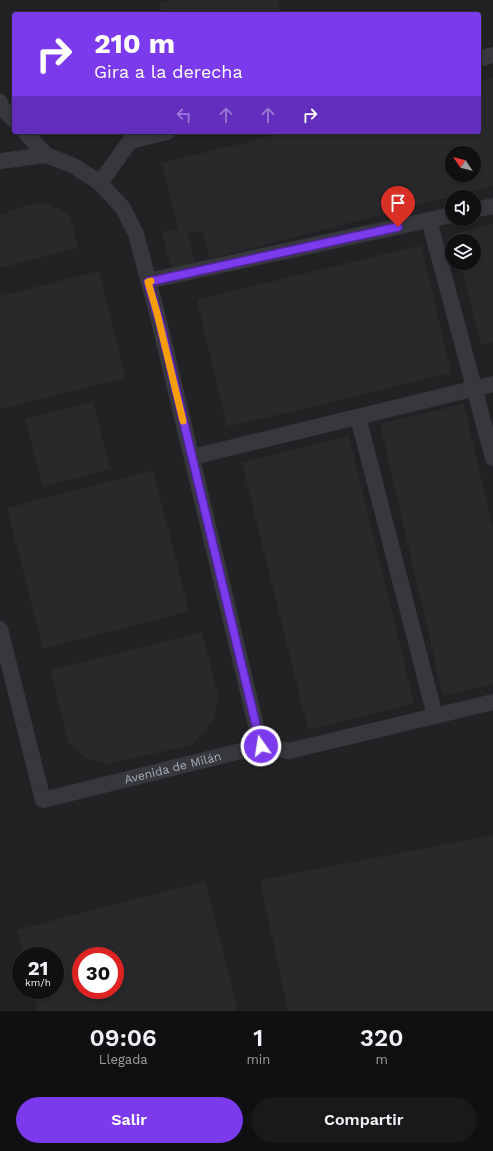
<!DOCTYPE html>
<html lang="es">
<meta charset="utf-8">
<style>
:root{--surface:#101012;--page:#19191b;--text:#f1f3f6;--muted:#9c9d9f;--line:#303032;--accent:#7c3aed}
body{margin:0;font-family:"Work Sans",sans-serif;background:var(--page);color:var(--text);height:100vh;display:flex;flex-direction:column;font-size:15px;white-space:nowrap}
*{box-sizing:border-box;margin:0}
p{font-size:13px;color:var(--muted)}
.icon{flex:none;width:22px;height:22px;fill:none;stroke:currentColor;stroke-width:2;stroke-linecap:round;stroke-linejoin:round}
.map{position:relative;height:1011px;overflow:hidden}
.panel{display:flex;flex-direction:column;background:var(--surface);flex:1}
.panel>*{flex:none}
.hud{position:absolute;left:12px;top:12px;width:469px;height:122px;border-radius:4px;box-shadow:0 2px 6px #0003,0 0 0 1px var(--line);background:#7c3aed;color:#fff;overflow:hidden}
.needle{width:26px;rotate:305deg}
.buttons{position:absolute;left:445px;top:146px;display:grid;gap:8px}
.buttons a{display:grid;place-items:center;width:36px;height:36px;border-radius:50%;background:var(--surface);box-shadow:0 2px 6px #0003,0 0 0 1px var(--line);font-size:20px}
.speed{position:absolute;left:12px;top:947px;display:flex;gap:8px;font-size:20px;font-weight:700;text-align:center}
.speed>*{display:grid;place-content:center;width:52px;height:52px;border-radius:50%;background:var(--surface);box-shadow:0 2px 6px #0003,0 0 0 1px var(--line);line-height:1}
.speed small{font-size:10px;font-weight:400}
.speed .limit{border:6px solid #d22;background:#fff;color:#111}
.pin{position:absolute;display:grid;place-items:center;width:34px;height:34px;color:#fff;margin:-41px -17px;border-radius:50% 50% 50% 0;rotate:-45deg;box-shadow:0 0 4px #0007}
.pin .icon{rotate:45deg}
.me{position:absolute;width:44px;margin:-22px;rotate:347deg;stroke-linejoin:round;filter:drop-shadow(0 0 3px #0008)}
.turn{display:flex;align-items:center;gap:14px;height:84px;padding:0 16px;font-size:18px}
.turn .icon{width:52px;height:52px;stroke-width:2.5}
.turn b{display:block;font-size:28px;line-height:34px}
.lanes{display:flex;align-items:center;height:38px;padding:0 16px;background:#0003;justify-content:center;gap:20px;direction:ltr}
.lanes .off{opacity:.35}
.eta{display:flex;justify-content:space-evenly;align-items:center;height:68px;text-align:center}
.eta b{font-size:24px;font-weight:600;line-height:28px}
.button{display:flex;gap:8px;margin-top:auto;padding:8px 16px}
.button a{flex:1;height:46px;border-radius:24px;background:var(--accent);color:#fff;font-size:16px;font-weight:600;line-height:46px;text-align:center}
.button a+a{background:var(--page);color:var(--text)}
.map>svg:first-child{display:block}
.built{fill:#222225;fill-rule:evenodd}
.building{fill:#29292c;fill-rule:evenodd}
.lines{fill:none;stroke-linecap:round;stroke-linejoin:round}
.minor{stroke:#37383d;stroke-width:16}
.route-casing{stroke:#51269a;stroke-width:10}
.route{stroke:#7c3aed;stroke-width:7}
.slow{stroke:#f59e0b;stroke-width:7}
.labels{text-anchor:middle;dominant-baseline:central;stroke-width:4;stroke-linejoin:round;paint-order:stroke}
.street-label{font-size:12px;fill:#a8adb8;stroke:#111113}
</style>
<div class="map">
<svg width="493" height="1011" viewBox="0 0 493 1011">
<rect width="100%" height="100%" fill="#161618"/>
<path class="built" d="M0,0H493V1011H0ZM14,14H479V132H14ZM452,153H474V175H452ZM452,197H474V219H452ZM452,241H474V263H452ZM21,956H55V990H21ZM81,956H115V990H81Z"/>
<g class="building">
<path d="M170,0H278L282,14H162L159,4Z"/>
<path d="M493,78V186L209,259L203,230L188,234L195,264L171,270L162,232L178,228L162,163L287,132H479V81ZM452,153H474V175H452Z"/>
<path d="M49,204L70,215L78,248L0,268V215L26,205Z"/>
<path d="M493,224V342L481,345L461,263H474V241H455L454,234Z"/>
<path d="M421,245L451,373L227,427L197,300Z"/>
<path d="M99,271L126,378L0,409V296Z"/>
<path d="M93,402L110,469L43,487L25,419Z"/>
<path d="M464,404L493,529V684L443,696L380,424Z"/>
<path d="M349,436L414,703L308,730L242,463Z"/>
<path d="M153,470L189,611L43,649L7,508Z"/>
<path d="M202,632L218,694L215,719L192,745L106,764L89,759L78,751L69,742L66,733L50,670Z"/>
<path d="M493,835V1011H288L260,880Z"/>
<path d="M205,881L238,1011H38L33,990H55V956H24L17,930ZM81,956H115V990H81Z"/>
</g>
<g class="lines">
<g class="minor">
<path d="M479,59L493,55"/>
<path d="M0,102L2,108L14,120"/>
<path d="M0,161L46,155"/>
<path d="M100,183L130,141L167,132"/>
<path d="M474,210L493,206"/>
<path d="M429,220L493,458"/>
<path d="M148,281L452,215"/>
<path d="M358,417L435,716"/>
<path d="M192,457L493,384"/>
<path id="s1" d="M0,629L43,800L261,746L157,313L136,234L123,208L100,183L74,166L46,155L25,132"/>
<path d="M261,746L289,751L493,702"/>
</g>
</g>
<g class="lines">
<g class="route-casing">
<path id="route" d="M261,746L161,327L148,282L398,227"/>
</g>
<use href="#route" class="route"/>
<path class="slow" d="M151,281L148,282L157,313L183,421"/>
</g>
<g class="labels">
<g class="street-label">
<text stroke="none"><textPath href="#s1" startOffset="310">Avenida de Milán</textPath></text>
</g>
</g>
</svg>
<div class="buttons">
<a><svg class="needle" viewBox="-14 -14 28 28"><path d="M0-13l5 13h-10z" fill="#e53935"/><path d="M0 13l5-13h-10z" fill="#9c9d9f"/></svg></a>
<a><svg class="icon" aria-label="sound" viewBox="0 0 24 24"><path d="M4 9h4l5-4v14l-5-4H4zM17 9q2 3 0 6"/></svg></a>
<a><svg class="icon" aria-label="layers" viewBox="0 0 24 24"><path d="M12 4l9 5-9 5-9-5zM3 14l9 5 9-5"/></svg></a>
</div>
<div class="speed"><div>21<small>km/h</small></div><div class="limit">30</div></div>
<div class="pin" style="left:398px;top:227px;background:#d93025"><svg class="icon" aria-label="arrive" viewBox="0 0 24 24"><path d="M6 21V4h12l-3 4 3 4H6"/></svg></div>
<svg class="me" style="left:261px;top:746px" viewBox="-20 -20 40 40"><circle r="17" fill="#7c3aed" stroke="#fff" stroke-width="3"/><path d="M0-11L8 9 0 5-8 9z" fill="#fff"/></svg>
<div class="hud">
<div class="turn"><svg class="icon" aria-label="right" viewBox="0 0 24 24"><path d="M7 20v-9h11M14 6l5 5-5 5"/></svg><div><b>210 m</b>Gira a la derecha</div></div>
<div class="lanes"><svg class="icon off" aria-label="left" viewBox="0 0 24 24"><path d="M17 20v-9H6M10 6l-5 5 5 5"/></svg><svg class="icon off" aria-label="ahead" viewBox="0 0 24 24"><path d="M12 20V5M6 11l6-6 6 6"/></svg><svg class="icon off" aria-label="ahead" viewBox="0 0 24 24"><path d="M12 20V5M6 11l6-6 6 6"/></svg><svg class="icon" aria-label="right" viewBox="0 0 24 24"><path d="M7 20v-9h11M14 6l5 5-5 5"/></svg></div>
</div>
</div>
<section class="panel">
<div class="eta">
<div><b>09:06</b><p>Llegada</p></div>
<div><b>1</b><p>min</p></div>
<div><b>320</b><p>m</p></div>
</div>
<div class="button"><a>Salir</a><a>Compartir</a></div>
</section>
